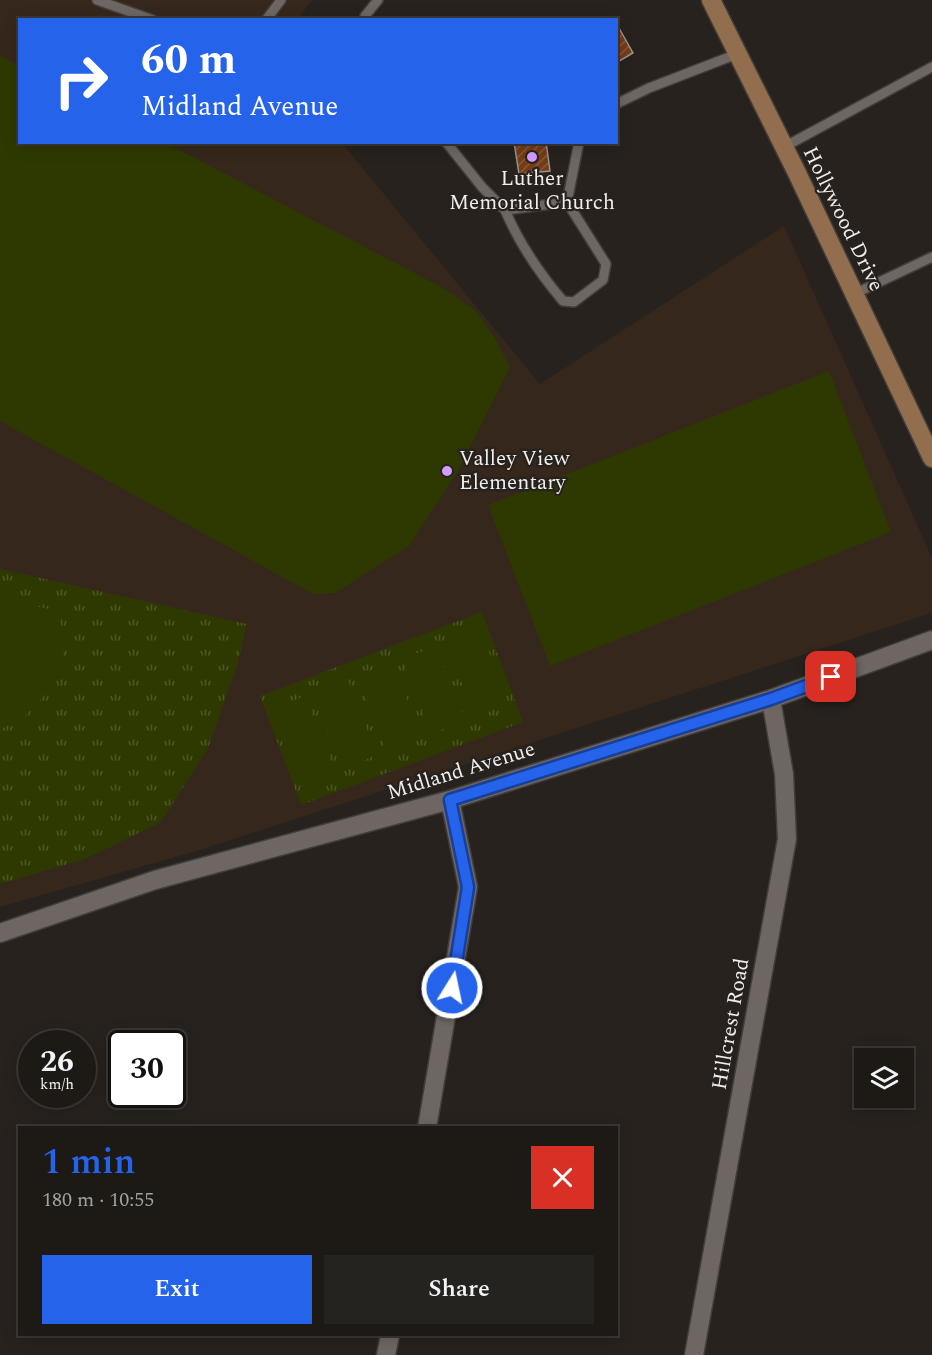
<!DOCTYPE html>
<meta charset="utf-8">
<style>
:root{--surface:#1d1a16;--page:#25231f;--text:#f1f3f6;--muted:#a0a1a1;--line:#3b3835;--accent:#2563eb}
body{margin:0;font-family:Spectral,serif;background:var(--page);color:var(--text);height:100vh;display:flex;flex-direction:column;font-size:22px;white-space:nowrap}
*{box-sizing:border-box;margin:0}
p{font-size:20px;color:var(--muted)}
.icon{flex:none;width:33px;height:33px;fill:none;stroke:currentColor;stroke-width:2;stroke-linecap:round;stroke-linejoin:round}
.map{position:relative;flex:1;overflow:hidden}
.sheet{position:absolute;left:18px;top:1126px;width:600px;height:210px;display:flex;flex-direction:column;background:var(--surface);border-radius:0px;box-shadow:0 3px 15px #0003,0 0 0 2px var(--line)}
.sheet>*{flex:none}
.hud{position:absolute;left:18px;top:18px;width:600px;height:126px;border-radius:0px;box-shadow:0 3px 15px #0003,0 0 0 2px var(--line);background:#2563eb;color:#fff;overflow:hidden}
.buttons{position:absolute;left:854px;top:1048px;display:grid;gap:12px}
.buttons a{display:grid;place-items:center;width:60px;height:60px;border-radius:0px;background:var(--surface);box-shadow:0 3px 15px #0003,0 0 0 2px var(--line);font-size:30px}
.speed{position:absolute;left:18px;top:1030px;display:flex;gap:12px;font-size:30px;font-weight:700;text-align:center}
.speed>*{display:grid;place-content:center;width:78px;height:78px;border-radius:50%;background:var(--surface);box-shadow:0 3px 15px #0003,0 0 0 2px var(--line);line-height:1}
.speed small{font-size:15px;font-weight:400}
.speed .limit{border:3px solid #111;border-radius:9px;background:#fff;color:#111}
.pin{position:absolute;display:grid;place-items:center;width:51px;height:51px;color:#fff;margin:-26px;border-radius:12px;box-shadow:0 3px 9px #0006}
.me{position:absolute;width:66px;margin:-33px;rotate:10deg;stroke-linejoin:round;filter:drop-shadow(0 0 4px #0008)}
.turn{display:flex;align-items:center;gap:21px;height:126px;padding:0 24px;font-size:27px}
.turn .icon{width:78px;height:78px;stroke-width:2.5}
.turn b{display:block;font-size:42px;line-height:51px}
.round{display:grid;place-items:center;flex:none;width:63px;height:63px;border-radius:0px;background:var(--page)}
.headline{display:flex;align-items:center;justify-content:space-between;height:102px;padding:0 24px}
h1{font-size:36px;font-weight:600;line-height:45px;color:var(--accent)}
.primary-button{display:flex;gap:12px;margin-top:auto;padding:12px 24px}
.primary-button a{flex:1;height:69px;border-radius:0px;background:var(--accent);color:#fff;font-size:24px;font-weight:600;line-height:69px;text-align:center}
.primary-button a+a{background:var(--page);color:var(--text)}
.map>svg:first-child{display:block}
.education{fill:#35271b}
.grass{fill:url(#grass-tufts)}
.pitch{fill:#2e3902}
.building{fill:url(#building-hatch);stroke:#99928e;stroke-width:1.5}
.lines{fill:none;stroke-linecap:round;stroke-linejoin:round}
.lane-casing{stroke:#423d3a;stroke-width:12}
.street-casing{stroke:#423d3a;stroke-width:21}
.secondary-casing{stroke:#423d3a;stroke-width:21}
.lane{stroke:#6d6663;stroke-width:9}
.street{stroke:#6d6663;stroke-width:18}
.secondary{stroke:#926e4e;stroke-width:18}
.route-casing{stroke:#184099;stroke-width:15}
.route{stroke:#2563eb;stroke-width:10}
.poi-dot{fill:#d19dfe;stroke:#27221e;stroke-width:2}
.labels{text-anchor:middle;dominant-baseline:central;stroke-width:4.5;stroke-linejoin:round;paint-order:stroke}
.poi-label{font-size:21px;fill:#f2eeec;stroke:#27221e}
.street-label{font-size:21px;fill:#f2eeec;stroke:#27221e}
</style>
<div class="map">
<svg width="932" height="1355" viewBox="0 0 932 1355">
<defs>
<pattern id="grass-tufts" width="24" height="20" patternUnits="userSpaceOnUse" patternTransform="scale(1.5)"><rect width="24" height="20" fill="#2e3902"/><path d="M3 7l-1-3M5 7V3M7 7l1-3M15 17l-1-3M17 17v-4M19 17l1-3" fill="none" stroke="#4d5627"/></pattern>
<pattern id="building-hatch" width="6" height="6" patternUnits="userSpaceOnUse" patternTransform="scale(1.5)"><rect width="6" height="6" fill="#743c17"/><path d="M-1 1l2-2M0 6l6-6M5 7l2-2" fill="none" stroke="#885839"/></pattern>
</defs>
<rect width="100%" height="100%" fill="#27221e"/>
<path class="education" d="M0,0H312L298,19L20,20V142L342,143L540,384L784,226L932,558V613L200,850L0,907Z"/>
<g class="grass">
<path d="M0,569L247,624L237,666L208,748L161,822L85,859L0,884Z"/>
<path d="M482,612L523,722L301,805L260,696Z"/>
</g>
<g class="pitch">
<path d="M0,56L19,66L20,142L166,143L445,289L476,311L495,338L510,367L458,471L409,546L335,593L313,594L0,421Z"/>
<path d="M829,371L891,532L550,666L488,505Z"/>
<path d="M0,599L59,611C65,649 66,669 41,699C25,717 21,720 0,729Z"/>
<path d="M480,629L509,704L475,717L446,642Z"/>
<path d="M436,646L465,720L431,734L402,659Z"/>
<path d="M393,663L422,738L387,751L358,676Z"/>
<path d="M348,680L377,755L342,769L314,693Z"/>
<path d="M305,696L334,771L299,785L270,710Z"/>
</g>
<g class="building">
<path d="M619,28L633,53L616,63V29Z"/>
<path d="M514,142H546L550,171L519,174Z"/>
</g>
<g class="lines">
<g class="lane-casing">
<g id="lane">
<path d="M97,0L153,20"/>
<path d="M266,20L281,0"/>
<path d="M365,20V16L378,0"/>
<path d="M616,104L649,88L737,54"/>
<path d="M446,142L482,187L505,210L567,202L579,142"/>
<path d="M784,147L932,67"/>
<path d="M505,210C519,243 540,274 563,301L574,302L603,280L606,264L567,202"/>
<path d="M854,294L932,257"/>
</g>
</g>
<g class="street-casing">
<g id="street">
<path d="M0,933L155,880L450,800L771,699L932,640"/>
<path d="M427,1128L468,887L450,800"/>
<path d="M386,1355L390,1335"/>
<path d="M694,1355L787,839L784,774L771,699"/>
</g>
</g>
<g class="secondary-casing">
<path id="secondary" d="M711,0L797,173L932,458"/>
</g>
<use href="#lane" class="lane"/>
<use href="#street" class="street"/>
<use href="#secondary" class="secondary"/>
</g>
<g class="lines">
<g class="route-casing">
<path id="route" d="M452,988L468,887L450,800L771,699L831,677"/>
</g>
<use href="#route" class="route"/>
</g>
<g class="poi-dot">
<circle cx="532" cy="157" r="6"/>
<circle cx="447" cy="471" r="6"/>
</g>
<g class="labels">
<g class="poi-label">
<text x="532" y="179">Luther<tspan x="532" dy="24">Memorial Church</tspan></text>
<text x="459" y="459" text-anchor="start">Valley View<tspan x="459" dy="24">Elementary</tspan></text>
</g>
<g class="street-label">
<text transform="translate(843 219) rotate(64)">Hollywood Drive</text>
<text transform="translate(461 771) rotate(-17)">Midland Avenue</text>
<text transform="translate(731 1024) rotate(-80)">Hillcrest Road</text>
</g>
</g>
</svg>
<div class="buttons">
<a><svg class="icon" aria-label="layers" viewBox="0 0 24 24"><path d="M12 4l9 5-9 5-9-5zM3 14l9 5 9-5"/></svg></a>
</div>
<div class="speed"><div>26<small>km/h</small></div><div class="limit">30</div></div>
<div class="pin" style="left:831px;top:677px;background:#d93025"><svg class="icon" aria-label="arrive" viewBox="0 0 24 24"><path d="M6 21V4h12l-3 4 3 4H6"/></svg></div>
<svg class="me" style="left:452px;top:988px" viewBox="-20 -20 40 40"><circle r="17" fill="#2563eb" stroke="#fff" stroke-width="3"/><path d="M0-11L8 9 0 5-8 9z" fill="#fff"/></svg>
<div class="hud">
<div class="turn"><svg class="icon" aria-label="right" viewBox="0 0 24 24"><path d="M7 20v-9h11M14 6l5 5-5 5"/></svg><div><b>60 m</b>Midland Avenue</div></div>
</div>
<section class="sheet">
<div class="headline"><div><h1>1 min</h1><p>180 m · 10:55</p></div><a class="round" style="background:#d93025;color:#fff"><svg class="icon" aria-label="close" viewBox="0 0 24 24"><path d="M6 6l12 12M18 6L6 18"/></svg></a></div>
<div class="primary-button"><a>Exit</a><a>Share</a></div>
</section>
</div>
